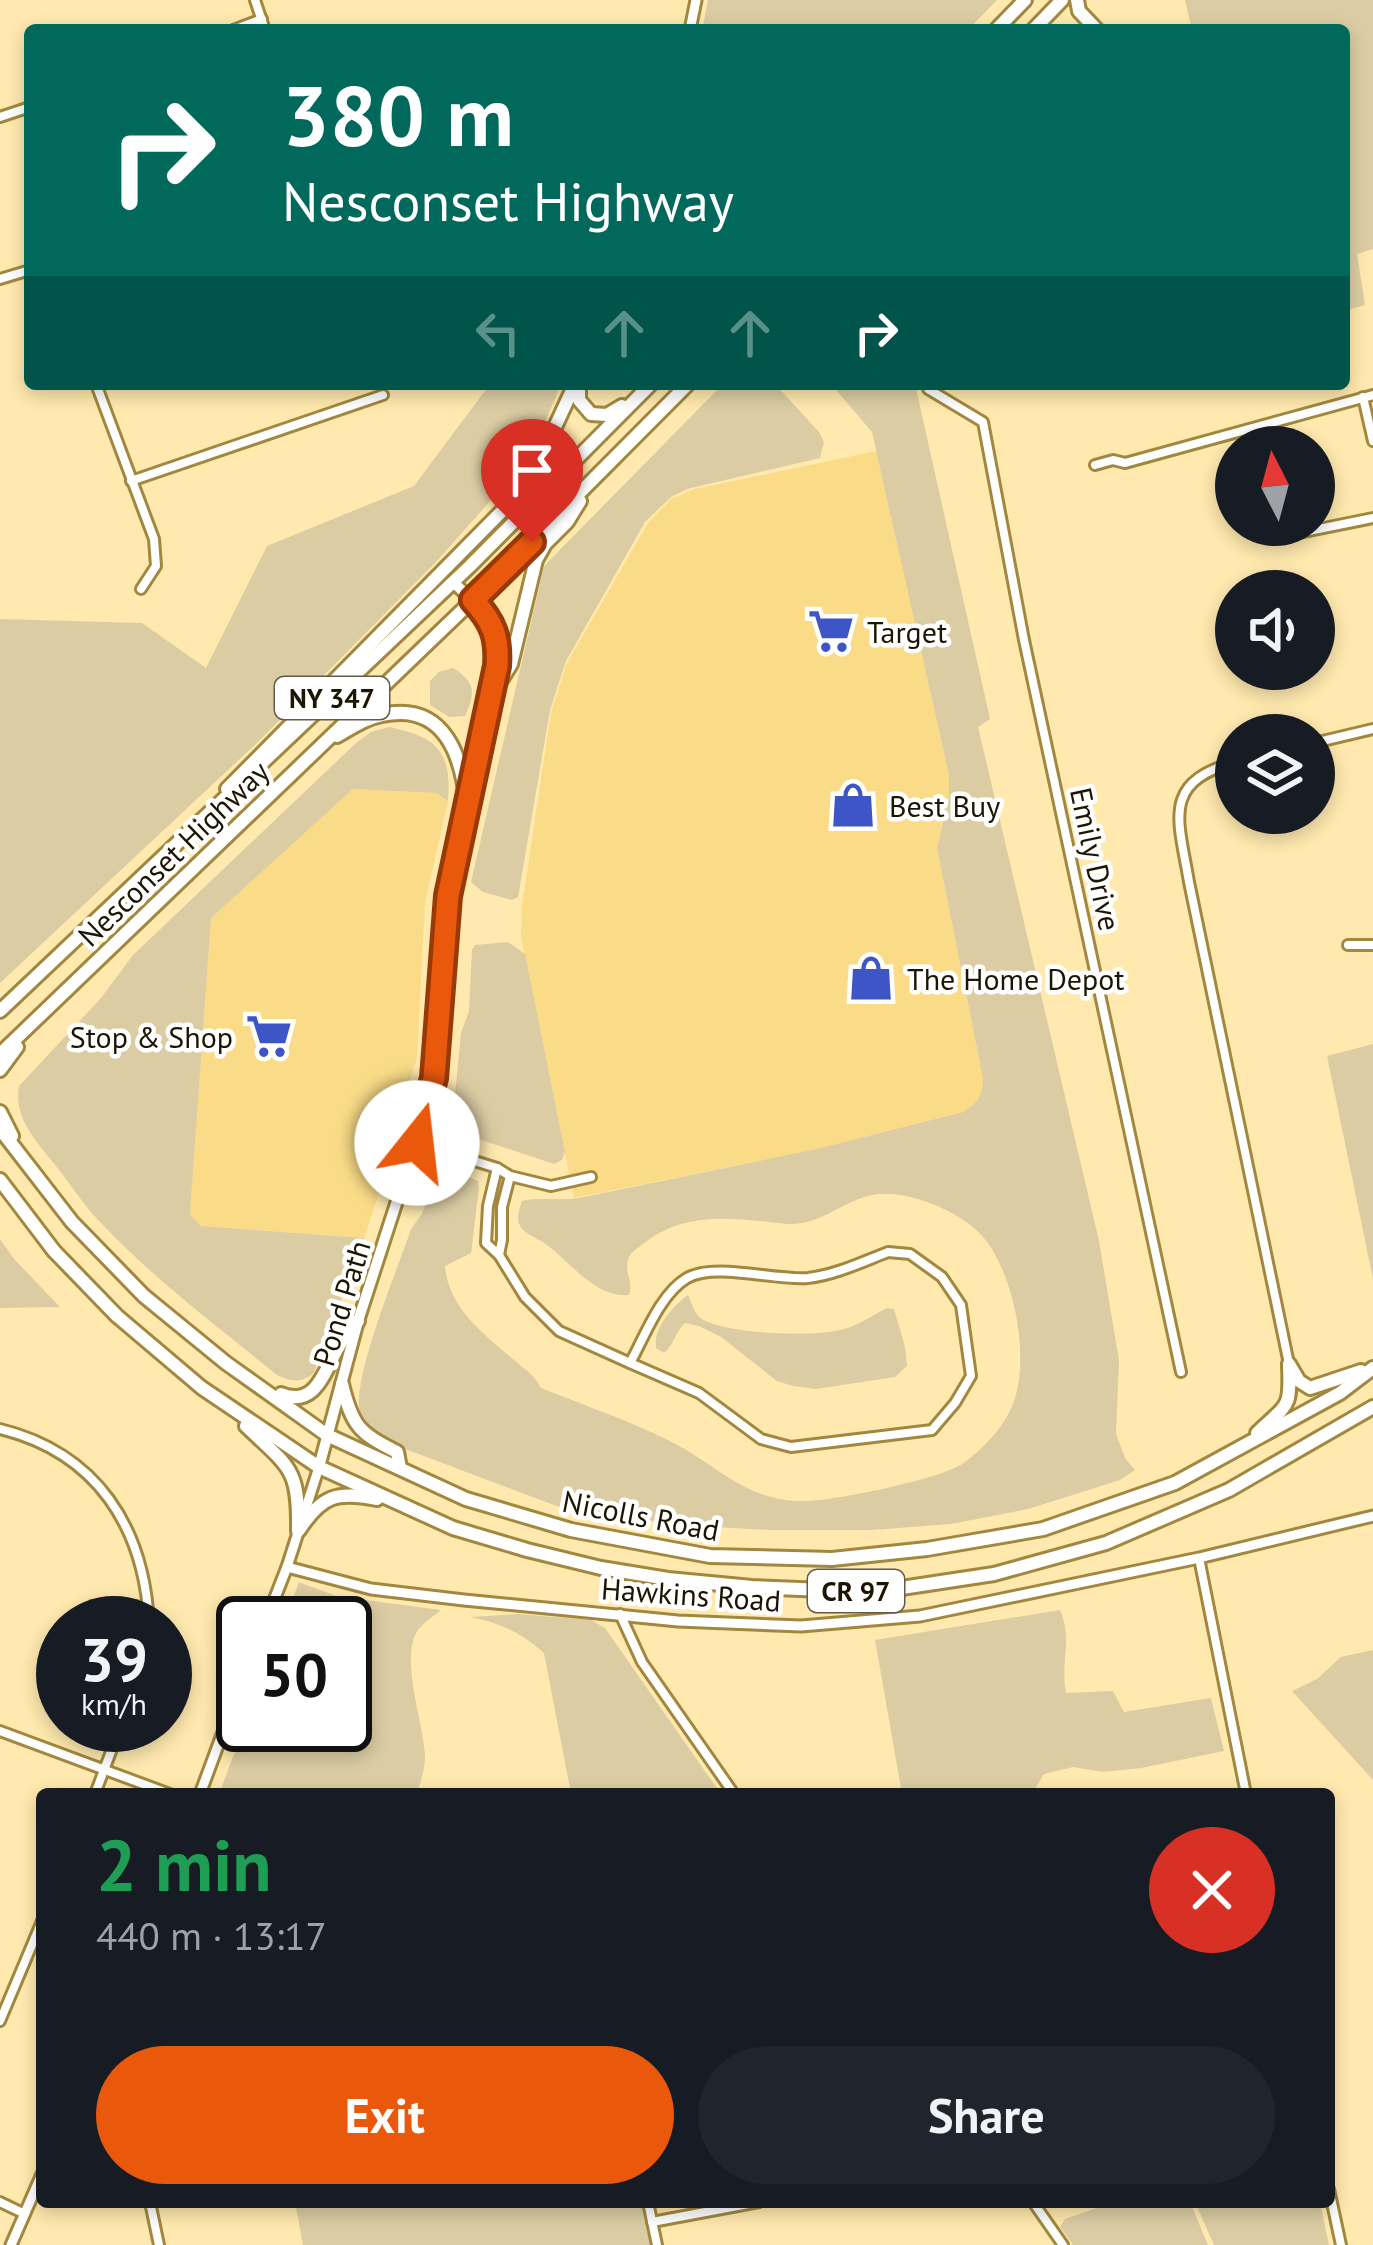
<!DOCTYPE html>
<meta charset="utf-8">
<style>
:root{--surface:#171b24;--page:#20242c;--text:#f1f3f6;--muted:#9ea1a6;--accent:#ea580c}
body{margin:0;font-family:"PT Sans",sans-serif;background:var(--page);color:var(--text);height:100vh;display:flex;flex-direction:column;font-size:45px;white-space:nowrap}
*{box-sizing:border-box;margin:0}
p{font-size:39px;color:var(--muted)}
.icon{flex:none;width:66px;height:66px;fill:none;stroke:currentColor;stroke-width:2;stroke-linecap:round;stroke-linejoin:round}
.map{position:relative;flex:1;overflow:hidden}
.panel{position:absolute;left:36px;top:1788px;width:1299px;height:420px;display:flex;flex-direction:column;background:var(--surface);border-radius:12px;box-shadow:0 6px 18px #0003}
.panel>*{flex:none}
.guide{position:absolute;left:24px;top:24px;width:1326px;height:366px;border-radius:12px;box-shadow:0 6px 18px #0003;background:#00695c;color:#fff;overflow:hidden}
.needle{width:78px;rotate:354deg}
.tools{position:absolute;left:1215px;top:426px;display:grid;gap:24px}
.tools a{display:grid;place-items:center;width:120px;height:120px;border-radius:50%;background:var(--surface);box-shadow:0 6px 18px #0003;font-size:60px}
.speed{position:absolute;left:36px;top:1596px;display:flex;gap:24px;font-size:60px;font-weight:700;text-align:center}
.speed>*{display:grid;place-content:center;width:156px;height:156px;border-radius:50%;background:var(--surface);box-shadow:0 6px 18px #0003;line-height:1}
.speed small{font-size:30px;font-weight:400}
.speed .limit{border:6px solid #111;border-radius:18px;background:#fff;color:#111}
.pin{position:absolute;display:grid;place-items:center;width:102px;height:102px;color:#fff;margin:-123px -51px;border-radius:50% 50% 50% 0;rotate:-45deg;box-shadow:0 0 12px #0007}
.pin .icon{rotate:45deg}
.me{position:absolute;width:132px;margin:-66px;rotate:16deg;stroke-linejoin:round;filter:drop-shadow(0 0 9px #0008)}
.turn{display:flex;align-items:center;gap:42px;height:252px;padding:0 60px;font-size:54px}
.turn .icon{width:156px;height:156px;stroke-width:2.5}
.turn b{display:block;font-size:84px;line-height:102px}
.lanes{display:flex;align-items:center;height:114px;padding:0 60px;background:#0003;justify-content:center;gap:60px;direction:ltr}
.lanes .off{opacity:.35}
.round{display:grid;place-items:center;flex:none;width:126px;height:126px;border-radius:63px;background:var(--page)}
.head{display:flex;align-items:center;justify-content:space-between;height:204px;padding:0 60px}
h1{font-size:72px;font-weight:600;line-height:90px;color:#1e9e55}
.action{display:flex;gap:24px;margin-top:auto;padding:24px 60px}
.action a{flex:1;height:138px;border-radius:72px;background:var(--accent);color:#fff;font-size:48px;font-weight:600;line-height:138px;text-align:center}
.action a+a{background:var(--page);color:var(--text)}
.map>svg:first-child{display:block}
.built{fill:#fadc88}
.green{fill:#dbcca3}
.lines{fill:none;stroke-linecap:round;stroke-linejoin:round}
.minor-casing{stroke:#a2883e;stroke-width:14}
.tertiary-casing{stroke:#a2883e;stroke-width:15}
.secondary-casing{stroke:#a2883e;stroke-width:16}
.trunk-casing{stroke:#a2883e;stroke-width:18}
.minor{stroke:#fff;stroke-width:8}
.tertiary{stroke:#fff;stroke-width:9}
.secondary{stroke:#fff;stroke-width:10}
.trunk{stroke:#fff;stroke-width:12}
.route-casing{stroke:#983908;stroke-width:30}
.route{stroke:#ea580c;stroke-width:21}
.labels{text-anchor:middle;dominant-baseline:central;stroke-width:9;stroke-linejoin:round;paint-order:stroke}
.shield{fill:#fff;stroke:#615b4d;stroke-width:3}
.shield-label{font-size:27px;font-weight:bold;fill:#1d1501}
.poi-label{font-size:30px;fill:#1d1501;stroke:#fff;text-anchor:start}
.street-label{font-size:30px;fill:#1d1501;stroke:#fff}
</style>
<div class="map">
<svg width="1373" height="2245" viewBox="0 0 1373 2245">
<rect width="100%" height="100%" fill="#ffe9ae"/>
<g class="built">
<path d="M877,451L949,775V798L937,848L983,1079L984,1092L975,1105L963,1112L814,1150L574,1198L521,937L522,905L551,713L566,665L648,523L671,499L695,489Z"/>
<path d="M353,789L436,793L448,801L425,903L417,1058L394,1127L392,1154L364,1238L201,1226L190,1213L211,917Z"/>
</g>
<g class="green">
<path d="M708,0H997L968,30H702Z"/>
<path d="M1185,0H1373V249L1357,254L1365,305L1344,311V30H1192Z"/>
<path d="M490,384H561L532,454L437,561L259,741L0,983V619L142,623L206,668L267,546L414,486Z"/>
<path d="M723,384H775L819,432L824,442L820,458L687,489L671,497L645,522L566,661L550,710L518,897L512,900L483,892L471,882L544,566Z"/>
<path d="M831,384H915L990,719L978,727L1099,1241L1119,1360L1116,1434L1125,1458L1135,1470L1120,1480L1028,1509L951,1524L872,1530H770L682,1525L562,1508L384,1441C374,1432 364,1425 360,1412C351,1379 399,1266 411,1229L422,1214L437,1171L449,1169L478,1181L479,1188L471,1253L445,1266C448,1308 485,1335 514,1360C525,1370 534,1374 541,1388C584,1405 627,1420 668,1440C717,1464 746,1503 807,1501C836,1500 944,1479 965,1462C986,1446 1007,1424 1015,1398C1030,1352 1012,1259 974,1228C964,1219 947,1210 935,1205C916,1197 892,1191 872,1195C843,1201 819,1226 787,1224C738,1219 689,1210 647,1241C640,1247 630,1251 628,1260C624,1273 634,1282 629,1295C596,1298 571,1263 547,1245C540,1239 527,1235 522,1229C515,1220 519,1210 522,1201C536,1197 560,1201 579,1198L817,1149L963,1112C978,1103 983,1096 983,1079L937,848L949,798V775L872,432Z"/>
<path d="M453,668C475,682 476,692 465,716L449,717L430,705V681L439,672Z"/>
<path d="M389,727C437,737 452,751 448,801L436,793L353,789L211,918L190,1214L201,1226L364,1238L314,1373C301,1383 292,1382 277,1375C217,1326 155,1280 102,1224C85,1207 71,1185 56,1166C37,1142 13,1118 19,1086L101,998L133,955L356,743L371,732Z"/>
<path d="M508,942L525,954L565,1152L562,1160L554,1164L469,1136L454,1106L461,1033L469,1011L472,950L475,945Z"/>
<path d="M1373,1044V1279L1327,1056Z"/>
<path d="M0,1239L15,1260L60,1307L0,1308Z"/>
<path d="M688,1295C692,1303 694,1314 702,1319C725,1334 817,1338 844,1329C859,1325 873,1315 887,1308L894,1309L905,1347L907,1366L895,1377L816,1389L793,1386L777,1381L721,1337L699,1326L685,1323C675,1332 674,1345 664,1353L656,1348C653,1328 673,1306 688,1295Z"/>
<path d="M299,1582L336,1596L441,1610C434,1616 423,1623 418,1630C399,1657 424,1725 425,1756C425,1769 421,1783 416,1794H219L245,1725H345V1623H284Z"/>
<path d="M1060,1610C1073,1639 1060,1662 1066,1693L1113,1691L1124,1712L1211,1698L1224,1751L1141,1768L1103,1772L1073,1767L1044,1774L1032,1794H902L875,1640Z"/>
<path d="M518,1614L591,1620L605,1628L721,1794H571L544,1653C522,1633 500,1623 471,1617Z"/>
<path d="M1373,1650V1780L1292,1691L1317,1679L1341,1657Z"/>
<path d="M295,2202H646L655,2245H303Z"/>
<path d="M1114,2202H1190L1208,2245H1073L1060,2227L1065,2219Z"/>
<path d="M1195,2202H1320L1329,2245H1214Z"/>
</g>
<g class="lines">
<g class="minor-casing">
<g id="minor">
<path d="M255,0L265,30"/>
<path d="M233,30L262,19"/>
<path d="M0,117L30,107"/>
<path d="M0,279L30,270"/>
<path d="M96,384L154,539L156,566L141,589"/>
<path d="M927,384L928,389L983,422L1024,640L1181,1372"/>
<path d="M1363,397L1373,441"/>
<path d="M1095,465L1113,460L1125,463L1373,395"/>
<path d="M131,481L383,395"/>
<path d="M1294,534L1373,518"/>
<path d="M1314,743L1373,729"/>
<path d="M1236,762C1160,782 1179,821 1189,882L1289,1364"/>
<path d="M1348,945H1373"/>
<path d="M417,1143L497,1168L510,1176L551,1186L591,1177"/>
<path d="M497,1168L488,1206L486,1243L499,1255L502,1240V1207L510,1176"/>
<path d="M888,1252L910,1254L942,1277L961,1305L971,1376L955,1403L932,1430L791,1447L761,1439L699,1393L630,1363C645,1336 660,1294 687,1278C716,1262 774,1281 808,1278C835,1275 862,1262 888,1252Z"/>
<path d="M499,1255L525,1297L559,1331L630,1363"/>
<path d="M0,1429C97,1453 144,1527 149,1623"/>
<path d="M1199,1558L1246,1794"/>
<path d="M620,1614L642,1662L734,1794"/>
<path d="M0,1731L170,1794"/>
<path d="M95,1794L121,1725"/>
<path d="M0,2021L42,1921"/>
<path d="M1329,2189L1341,2245"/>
<path d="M0,2202L25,2214"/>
<path d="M150,2202L159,2245"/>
<path d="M648,2202L657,2245"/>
<path d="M1033,2202L1063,2245"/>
<path d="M652,2222L759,2202"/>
</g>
</g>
<g class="tertiary-casing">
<g id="tertiary">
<path d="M690,30L696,0"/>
<path d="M287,1567L371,1589L464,1600L678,1621L801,1626L920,1616L1199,1558L1373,1516"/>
<path d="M265,1623L287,1567L319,1467"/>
<path d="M200,1794L243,1678"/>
<path d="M11,2245L42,2174"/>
</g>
</g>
<g class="secondary-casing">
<path id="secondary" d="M319,1467L358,1321L432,1093L448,895L497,666C501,623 483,610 453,582"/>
</g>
<g class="trunk-casing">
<g id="trunk">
<path d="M1077,0L1079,11L1097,30"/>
<path d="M996,30L1025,0"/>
<path d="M1033,30L1062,0"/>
<path d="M579,384V400L591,414L607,415L622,406"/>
<path d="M493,693L511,664L536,560L545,544L567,522L580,501"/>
<path d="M337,736C351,728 365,718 382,715C446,701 463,759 467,808"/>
<path d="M227,789L509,504L542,455L575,384"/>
<path d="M0,1011L470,566L651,384"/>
<path d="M0,1054L473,600L688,384"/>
<path d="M0,1070L17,1047"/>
<path d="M0,1112L12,1136"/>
<path d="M0,1129L72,1222L144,1296L226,1363L327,1435L466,1499L571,1530L710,1556L832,1559L927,1549L1043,1529L1175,1483L1340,1393L1373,1368"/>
<path d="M0,1180L54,1251L117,1316L202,1388L319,1467L453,1528L527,1550L601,1568L668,1579L752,1587L875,1592L994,1574L1106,1543L1229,1490L1373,1407"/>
<path d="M1289,1364L1299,1381L1310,1388L1361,1371"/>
<path d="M342,1384C352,1426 359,1433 397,1452L400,1468"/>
<path d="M281,1394C317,1409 325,1368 340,1344C344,1336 352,1328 358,1321"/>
<path d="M246,1426C290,1468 299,1468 298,1531"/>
<path d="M1257,1433C1288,1403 1291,1410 1289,1365"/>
<path d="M299,1530C322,1495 337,1491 377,1499"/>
</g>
</g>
<use href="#minor" class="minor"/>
<use href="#tertiary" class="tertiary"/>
<use href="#secondary" class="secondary"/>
<use href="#trunk" class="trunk"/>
</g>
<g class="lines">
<g class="route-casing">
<path id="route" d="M417,1143L434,1078L448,896L497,666C499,637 493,622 473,600L532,542"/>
</g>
<use href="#route" class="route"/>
</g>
<defs>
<g id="supermarket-bare" transform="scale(3.6)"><path d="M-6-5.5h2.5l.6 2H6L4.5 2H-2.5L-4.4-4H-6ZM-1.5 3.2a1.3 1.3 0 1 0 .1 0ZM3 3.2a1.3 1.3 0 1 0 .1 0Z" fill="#3e55c8" stroke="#fff" stroke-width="2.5" paint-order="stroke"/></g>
<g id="shop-bare" transform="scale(3.6)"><path d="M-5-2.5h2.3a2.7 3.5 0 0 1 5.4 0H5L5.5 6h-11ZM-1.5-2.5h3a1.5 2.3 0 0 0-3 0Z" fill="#3e55c8" stroke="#fff" stroke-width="2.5" paint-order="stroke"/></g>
</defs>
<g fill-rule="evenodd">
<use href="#supermarket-bare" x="831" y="631"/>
<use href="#shop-bare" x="853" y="805"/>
<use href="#shop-bare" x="871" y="978"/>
<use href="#supermarket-bare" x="269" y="1036"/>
</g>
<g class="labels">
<g class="shield">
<rect x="275" y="677" width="114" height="42" rx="9"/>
<rect x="808" y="1570" width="96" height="42" rx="9"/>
</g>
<g class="shield-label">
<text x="332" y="698">NY 347</text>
<text x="856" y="1591">CR 97</text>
</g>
<g class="poi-label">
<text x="867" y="631">Target</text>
<text x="889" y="805">Best Buy</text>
<text x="907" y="978">The Home Depot</text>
<text x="233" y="1036" text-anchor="end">Stop &amp; Shop</text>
</g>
<g class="street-label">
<text transform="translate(173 853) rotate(-44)">Nesconset Highway</text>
<text transform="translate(1096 859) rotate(78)">Emily Drive</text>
<text transform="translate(341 1303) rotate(-73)">Pond Path</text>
<text transform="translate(641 1515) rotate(11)">Nicolls Road</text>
<text transform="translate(691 1594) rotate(4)">Hawkins Road</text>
</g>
</g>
</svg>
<div class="tools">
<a><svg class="needle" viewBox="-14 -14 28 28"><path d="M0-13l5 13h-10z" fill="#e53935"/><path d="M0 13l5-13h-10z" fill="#9ea1a6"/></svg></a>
<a><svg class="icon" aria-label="sound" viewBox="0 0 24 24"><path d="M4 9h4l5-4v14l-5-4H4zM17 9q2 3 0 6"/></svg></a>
<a><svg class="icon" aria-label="layers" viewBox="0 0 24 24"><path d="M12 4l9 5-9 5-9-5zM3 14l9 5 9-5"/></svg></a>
</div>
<div class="speed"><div>39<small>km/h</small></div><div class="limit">50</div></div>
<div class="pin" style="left:532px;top:542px;background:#d93025"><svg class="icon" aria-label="arrive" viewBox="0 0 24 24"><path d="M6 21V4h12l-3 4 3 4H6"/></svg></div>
<svg class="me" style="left:417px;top:1143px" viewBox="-20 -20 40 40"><circle r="19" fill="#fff"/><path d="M0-13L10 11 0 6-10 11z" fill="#ea580c"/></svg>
<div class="guide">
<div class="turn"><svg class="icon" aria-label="right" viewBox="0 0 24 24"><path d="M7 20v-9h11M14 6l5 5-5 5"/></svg><div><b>380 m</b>Nesconset Highway</div></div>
<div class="lanes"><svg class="icon off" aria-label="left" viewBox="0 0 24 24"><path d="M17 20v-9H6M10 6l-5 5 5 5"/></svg><svg class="icon off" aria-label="ahead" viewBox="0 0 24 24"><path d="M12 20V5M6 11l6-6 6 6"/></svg><svg class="icon off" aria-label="ahead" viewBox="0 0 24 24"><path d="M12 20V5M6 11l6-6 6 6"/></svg><svg class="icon" aria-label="right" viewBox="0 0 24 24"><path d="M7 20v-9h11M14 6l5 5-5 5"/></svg></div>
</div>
<section class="panel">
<div class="head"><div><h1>2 min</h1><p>440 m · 13:17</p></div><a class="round" style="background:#d93025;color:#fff"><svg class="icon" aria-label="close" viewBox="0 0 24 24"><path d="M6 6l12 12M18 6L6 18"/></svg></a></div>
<div class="action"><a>Exit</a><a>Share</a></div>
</section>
</div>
